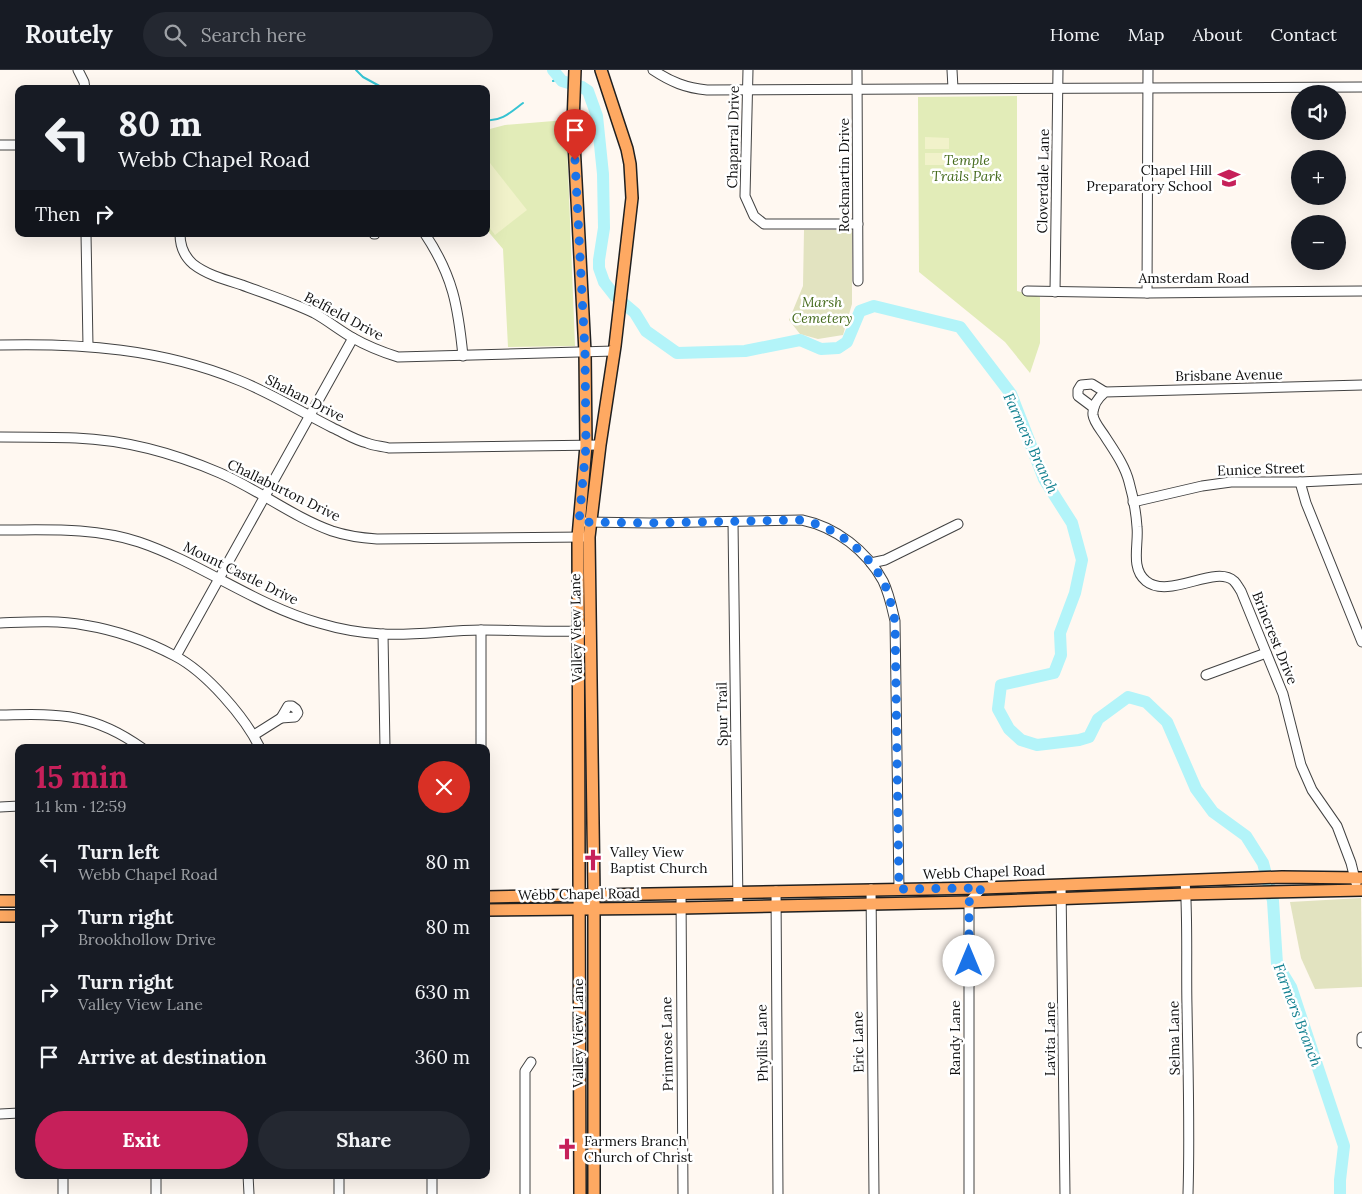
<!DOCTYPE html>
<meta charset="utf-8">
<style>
:root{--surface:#171b24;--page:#242831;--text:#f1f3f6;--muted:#9ea1a6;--line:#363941;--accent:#c6205a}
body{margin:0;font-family:Lora,serif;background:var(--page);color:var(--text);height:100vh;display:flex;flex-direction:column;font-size:19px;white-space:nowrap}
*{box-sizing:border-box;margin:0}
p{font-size:16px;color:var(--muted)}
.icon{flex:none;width:28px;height:28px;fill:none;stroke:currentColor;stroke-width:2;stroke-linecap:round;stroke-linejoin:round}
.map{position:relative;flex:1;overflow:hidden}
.side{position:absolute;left:15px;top:674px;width:475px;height:435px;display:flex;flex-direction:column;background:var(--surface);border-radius:10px;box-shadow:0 5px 20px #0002}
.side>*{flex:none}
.top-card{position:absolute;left:15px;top:15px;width:475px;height:152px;border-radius:10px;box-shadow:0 5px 20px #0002;background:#171b24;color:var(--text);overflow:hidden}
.controls{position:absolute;left:1291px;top:15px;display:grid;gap:10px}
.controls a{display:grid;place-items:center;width:55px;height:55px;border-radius:50%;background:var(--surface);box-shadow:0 5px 20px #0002;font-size:25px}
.pin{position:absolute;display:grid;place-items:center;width:42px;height:42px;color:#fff;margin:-51px -21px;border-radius:50% 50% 50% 0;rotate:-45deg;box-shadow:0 0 5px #0007}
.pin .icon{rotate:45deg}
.me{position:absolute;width:55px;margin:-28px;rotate:0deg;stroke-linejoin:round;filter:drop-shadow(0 0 4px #0008)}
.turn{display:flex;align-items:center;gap:18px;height:105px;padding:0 20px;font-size:22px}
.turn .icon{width:65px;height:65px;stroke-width:2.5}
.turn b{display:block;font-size:35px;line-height:42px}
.then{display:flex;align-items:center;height:48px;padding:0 20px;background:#0003;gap:10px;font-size:19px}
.round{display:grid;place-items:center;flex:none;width:52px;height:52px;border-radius:26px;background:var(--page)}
.head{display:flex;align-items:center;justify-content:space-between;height:85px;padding:0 20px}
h1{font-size:30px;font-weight:700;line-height:38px;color:var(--accent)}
.button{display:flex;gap:10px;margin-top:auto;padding:10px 20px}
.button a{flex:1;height:58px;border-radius:30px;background:var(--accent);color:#fff;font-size:20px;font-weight:700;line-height:58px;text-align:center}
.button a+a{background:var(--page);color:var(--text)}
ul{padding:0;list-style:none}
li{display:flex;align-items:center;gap:15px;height:65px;padding:0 20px}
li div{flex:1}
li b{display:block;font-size:19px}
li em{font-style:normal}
header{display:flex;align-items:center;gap:30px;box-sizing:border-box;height:70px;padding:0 25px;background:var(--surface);border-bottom:1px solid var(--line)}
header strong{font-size:24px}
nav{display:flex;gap:28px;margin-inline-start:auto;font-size:18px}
.search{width:350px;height:45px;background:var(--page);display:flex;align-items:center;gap:12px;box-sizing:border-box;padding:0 18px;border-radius:28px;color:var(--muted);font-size:19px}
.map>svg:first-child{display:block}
.green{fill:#e2ecb8}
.cemetery{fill:#e2e3c0}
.pitch{fill:#f1f2ca}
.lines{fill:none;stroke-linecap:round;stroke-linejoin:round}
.stream{stroke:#37c4d3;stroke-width:2}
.river{stroke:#b3f4f9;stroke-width:12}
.minor-casing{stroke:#424242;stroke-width:11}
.major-casing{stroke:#202020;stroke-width:14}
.minor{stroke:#fff;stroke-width:9}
.major{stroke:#fea962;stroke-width:11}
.route{stroke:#1a73e8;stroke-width:9;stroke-dasharray:0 16.2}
.labels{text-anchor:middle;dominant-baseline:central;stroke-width:5;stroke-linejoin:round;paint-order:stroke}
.street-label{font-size:14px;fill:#0f0f0f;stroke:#fff}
.park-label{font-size:14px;font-style:italic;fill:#446a1c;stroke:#fff}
.poi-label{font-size:14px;fill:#0f0f0f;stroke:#fff;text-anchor:start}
.water-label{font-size:15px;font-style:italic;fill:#128090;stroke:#fff}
</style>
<header>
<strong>Routely</strong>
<div class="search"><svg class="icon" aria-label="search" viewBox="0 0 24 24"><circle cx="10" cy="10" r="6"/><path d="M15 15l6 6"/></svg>Search here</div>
<nav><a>Home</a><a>Map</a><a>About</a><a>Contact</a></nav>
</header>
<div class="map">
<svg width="1362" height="1124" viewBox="0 0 1362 1124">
<rect width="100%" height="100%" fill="#fff8f1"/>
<g class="green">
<path d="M1017,26V221L1040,227V273L1030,303L1005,272L919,202L918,27Z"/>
<path d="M566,50L575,276L508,277L503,179L486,159V60L505,55Z"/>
</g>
<g class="cemetery">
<path d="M804,160H852V234L843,265L818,269L800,264L789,250L803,216Z"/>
<path d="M1361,828L1362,917L1315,919L1301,888L1290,832Z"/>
</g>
<g class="pitch">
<path d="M925,67L949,68V79H925Z"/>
<rect x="925" y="83" width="24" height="12"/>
<path d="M486,88L527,140L495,165L486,153Z"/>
</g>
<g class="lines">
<g class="stream">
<path d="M356,0L363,7L385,19"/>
<path d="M553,11L559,8"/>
<path d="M486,50C501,52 511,42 523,33"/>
</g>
<path class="river" d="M553,0L562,11L582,17L588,21L597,46L603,104L604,158L599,190V198L604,212L615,226L635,243L646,261L677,283L745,281L800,270L821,279L838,278L847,272L860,241L874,236L960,257L1011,324L1044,409L1072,453L1082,490L1075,523L1060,563L1061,585L1054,603L1001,615L998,639L1009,659L1021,670L1037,675L1079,670L1089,667L1098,649L1128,627L1146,632L1167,652L1196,719L1213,742L1246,766L1263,793L1273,831L1277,894L1291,917L1344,1076L1340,1110V1124"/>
<g class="minor-casing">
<g id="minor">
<path d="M78,0L84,12L85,19"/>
<path d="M653,0C671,12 686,18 707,20L1362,17"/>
<path d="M748,0L745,126L754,146L764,154H858"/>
<path d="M857,0L858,211"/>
<path d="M952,0L953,18"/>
<path d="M0,75H19"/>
<path d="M86,164L88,276"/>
<path d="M180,164C180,176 184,186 193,194C207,205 226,210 242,215C266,224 291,232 314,243C327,250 339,260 353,268C367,276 382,282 398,287L614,281"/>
<path d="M374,164H375"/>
<path d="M425,164C453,206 458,236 463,286"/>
<path d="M1027,221L1147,223L1362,221"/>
<path d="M1055,222L1058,0"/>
<path d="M1147,223L1148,0"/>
<path d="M0,275C81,273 162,279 238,310C271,323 301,342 333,358C344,363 355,370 367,373C374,376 382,376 389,378L600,375"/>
<path d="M1094,338L1078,326V320L1081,315L1092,314L1105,322"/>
<path d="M0,367C25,367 51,367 76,368C125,370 176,384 220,403C259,420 293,447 332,461C347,466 362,468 377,469L584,467"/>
<path d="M1300,412L1306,433L1362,572"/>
<path d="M1133,432L1202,416L1231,412H1300L1362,409"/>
<path d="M585,452L650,453L802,450C836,457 867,481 883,511C889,523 892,538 895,551L899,819"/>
<path d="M733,452L738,836"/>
<path d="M0,460C47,460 94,457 139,472C201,493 255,535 319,553C339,559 361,563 382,564C415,566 448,560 481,560C515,560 549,562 583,561"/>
<path d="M871,493L885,490L958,454"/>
<path d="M0,553C28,552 57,550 84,555C115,560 147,571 175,586C206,602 245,647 260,678"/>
<path d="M481,560V678"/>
<path d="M383,564L385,678"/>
<path d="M176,586L353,268"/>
<path d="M1206,605L1266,583"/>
<path d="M288,636H292L296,639L298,643L295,647L281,648Z"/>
<path d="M0,645C58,644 92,642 142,678"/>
<path d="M254,665L281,648"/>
<path d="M0,737L19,736"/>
<path d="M1185,811C1188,853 1186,895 1187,937C1188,999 1190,1062 1188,1124"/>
<path d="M1356,813L1351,793L1337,756L1312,720L1301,695L1283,624L1241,521C1239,518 1237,514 1234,511C1215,494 1169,530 1146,511C1130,498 1139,474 1137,457C1136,442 1133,426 1129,412C1125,396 1115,382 1106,368C1102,361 1094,353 1093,345C1092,335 1098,328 1105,322L1362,315"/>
<path d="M1061,815L1065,1124"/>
<path d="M871,819L874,1124"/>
<path d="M776,821L778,1124"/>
<path d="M681,823L683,1124"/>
<path d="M1362,967V973"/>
<path d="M0,1044L19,1043"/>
<path d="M63,1105V1124"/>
<path d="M156,1105V1124"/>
<path d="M248,1105L249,1124"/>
<path d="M339,1105V1124"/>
<path d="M432,1105V1124"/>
<path d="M525,1124V1001L531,992"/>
<path d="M969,1124V832L982,818"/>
</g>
</g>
<g class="major-casing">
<g id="major">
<path d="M575,0L573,54L585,282L586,376L578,467L580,1124"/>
<path d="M486,827L982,818L1282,807L1362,808"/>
<path d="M0,831H19"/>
<path d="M486,840L680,838L969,832L1186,824L1362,820"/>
<path d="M0,846H19"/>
<path d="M594,1124V824L589,467L600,375L615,276L632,128L630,94L627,79L601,0"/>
</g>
</g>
<use href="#minor" class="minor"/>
<use href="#major" class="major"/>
</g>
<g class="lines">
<path class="route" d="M575,90L585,282L586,376L579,452L650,453L802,450C835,457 866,480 883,511C889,523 892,538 895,551L899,819L982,818L969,832V891"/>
</g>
<defs>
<g id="school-bare" transform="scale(1.725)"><path d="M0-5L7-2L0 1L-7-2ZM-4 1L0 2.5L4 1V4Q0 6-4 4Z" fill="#c6205a" stroke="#fff" stroke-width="2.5" paint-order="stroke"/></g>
<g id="church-bare" transform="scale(1.725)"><path d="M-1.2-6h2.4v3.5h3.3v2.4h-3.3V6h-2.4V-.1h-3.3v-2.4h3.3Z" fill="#c6205a" stroke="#fff" stroke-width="2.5" paint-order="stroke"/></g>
</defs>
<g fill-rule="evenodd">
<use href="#school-bare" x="1229" y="108"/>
<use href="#church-bare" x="593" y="790"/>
<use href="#church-bare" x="567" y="1079"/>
</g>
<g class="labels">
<g class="street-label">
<text transform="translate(733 67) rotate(-89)">Chaparral Drive</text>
<text transform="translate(844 105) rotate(-90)">Rockmartin Drive</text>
<text transform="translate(1043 111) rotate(-89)">Cloverdale Lane</text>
<text x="1194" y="208">Amsterdam Road</text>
<text transform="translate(344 246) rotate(28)">Belfield Drive</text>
<text transform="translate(1229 305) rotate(-1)">Brisbane Avenue</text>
<text transform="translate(305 328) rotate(27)">Shahan Drive</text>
<text transform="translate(1261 399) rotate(-2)">Eunice Street</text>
<text transform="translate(284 420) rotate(26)">Challaburton Drive</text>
<text transform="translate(241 503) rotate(26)">Mount Castle Drive</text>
<text transform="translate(576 558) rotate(-91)">Valley View Lane</text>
<text transform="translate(1275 568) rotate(68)">Brincrest Drive</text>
<text transform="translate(722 644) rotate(-91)">Spur Trail</text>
<text transform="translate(984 802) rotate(-2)">Webb Chapel Road</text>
<text transform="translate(579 824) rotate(-1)">Webb Chapel Road</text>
<text transform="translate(578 963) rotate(-90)">Valley View Lane</text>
<text transform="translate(955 968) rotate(-90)">Randy Lane</text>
<text transform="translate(1174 968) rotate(-91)">Selma Lane</text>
<text transform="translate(1050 969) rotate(-90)">Lavita Lane</text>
<text transform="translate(858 972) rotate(-91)">Eric Lane</text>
<text transform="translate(762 973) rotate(-91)">Phyllis Lane</text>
<text transform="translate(667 974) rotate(-91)">Primrose Lane</text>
</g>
<g class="park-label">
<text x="967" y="90">Temple<tspan x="967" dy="16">Trails Park</tspan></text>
<text x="822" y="232">Marsh<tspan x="822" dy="16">Cemetery</tspan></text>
</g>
<g class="poi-label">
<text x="1212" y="100" text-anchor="end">Chapel Hill<tspan x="1212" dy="16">Preparatory School</tspan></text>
<text x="610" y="782">Valley View<tspan x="610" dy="16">Baptist Church</tspan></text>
<text x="584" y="1071">Farmers Branch<tspan x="584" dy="16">Church of Christ</tspan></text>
</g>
<g class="water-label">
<text transform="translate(1031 373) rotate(65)">Farmers Branch</text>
<text transform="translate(1298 945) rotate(69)">Farmers Branch</text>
</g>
</g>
</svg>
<div class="controls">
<a><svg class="icon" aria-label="sound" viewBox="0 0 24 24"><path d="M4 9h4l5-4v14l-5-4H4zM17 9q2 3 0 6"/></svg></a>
<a>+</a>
<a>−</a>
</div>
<div class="pin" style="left:575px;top:90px;background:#d93025"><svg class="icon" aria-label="arrive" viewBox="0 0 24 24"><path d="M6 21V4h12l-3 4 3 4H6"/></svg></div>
<svg class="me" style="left:969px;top:891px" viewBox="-20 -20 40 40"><circle r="19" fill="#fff"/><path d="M0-13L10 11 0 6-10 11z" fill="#1a73e8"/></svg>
<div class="top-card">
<div class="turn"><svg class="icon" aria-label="left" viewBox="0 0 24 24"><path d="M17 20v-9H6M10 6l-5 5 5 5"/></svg><div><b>80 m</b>Webb Chapel Road</div></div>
<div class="then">Then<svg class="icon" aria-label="right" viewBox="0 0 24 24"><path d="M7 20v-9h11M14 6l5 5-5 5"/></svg></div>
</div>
<section class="side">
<div class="head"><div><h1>15 min</h1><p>1.1 km · 12:59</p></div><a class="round" style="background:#d93025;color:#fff"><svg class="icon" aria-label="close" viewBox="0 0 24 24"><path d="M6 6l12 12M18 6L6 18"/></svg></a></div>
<ul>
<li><svg class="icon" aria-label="left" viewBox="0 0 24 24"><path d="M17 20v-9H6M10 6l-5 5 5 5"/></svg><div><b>Turn left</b><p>Webb Chapel Road</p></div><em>80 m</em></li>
<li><svg class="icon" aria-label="right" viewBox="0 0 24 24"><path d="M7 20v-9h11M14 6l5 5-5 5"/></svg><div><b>Turn right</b><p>Brookhollow Drive</p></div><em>80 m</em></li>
<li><svg class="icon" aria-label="right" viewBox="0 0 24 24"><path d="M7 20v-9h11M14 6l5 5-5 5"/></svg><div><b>Turn right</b><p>Valley View Lane</p></div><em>630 m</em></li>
<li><svg class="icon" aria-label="arrive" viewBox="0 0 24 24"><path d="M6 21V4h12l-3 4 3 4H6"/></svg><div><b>Arrive at destination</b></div><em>360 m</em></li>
</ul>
<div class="button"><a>Exit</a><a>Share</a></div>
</section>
</div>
